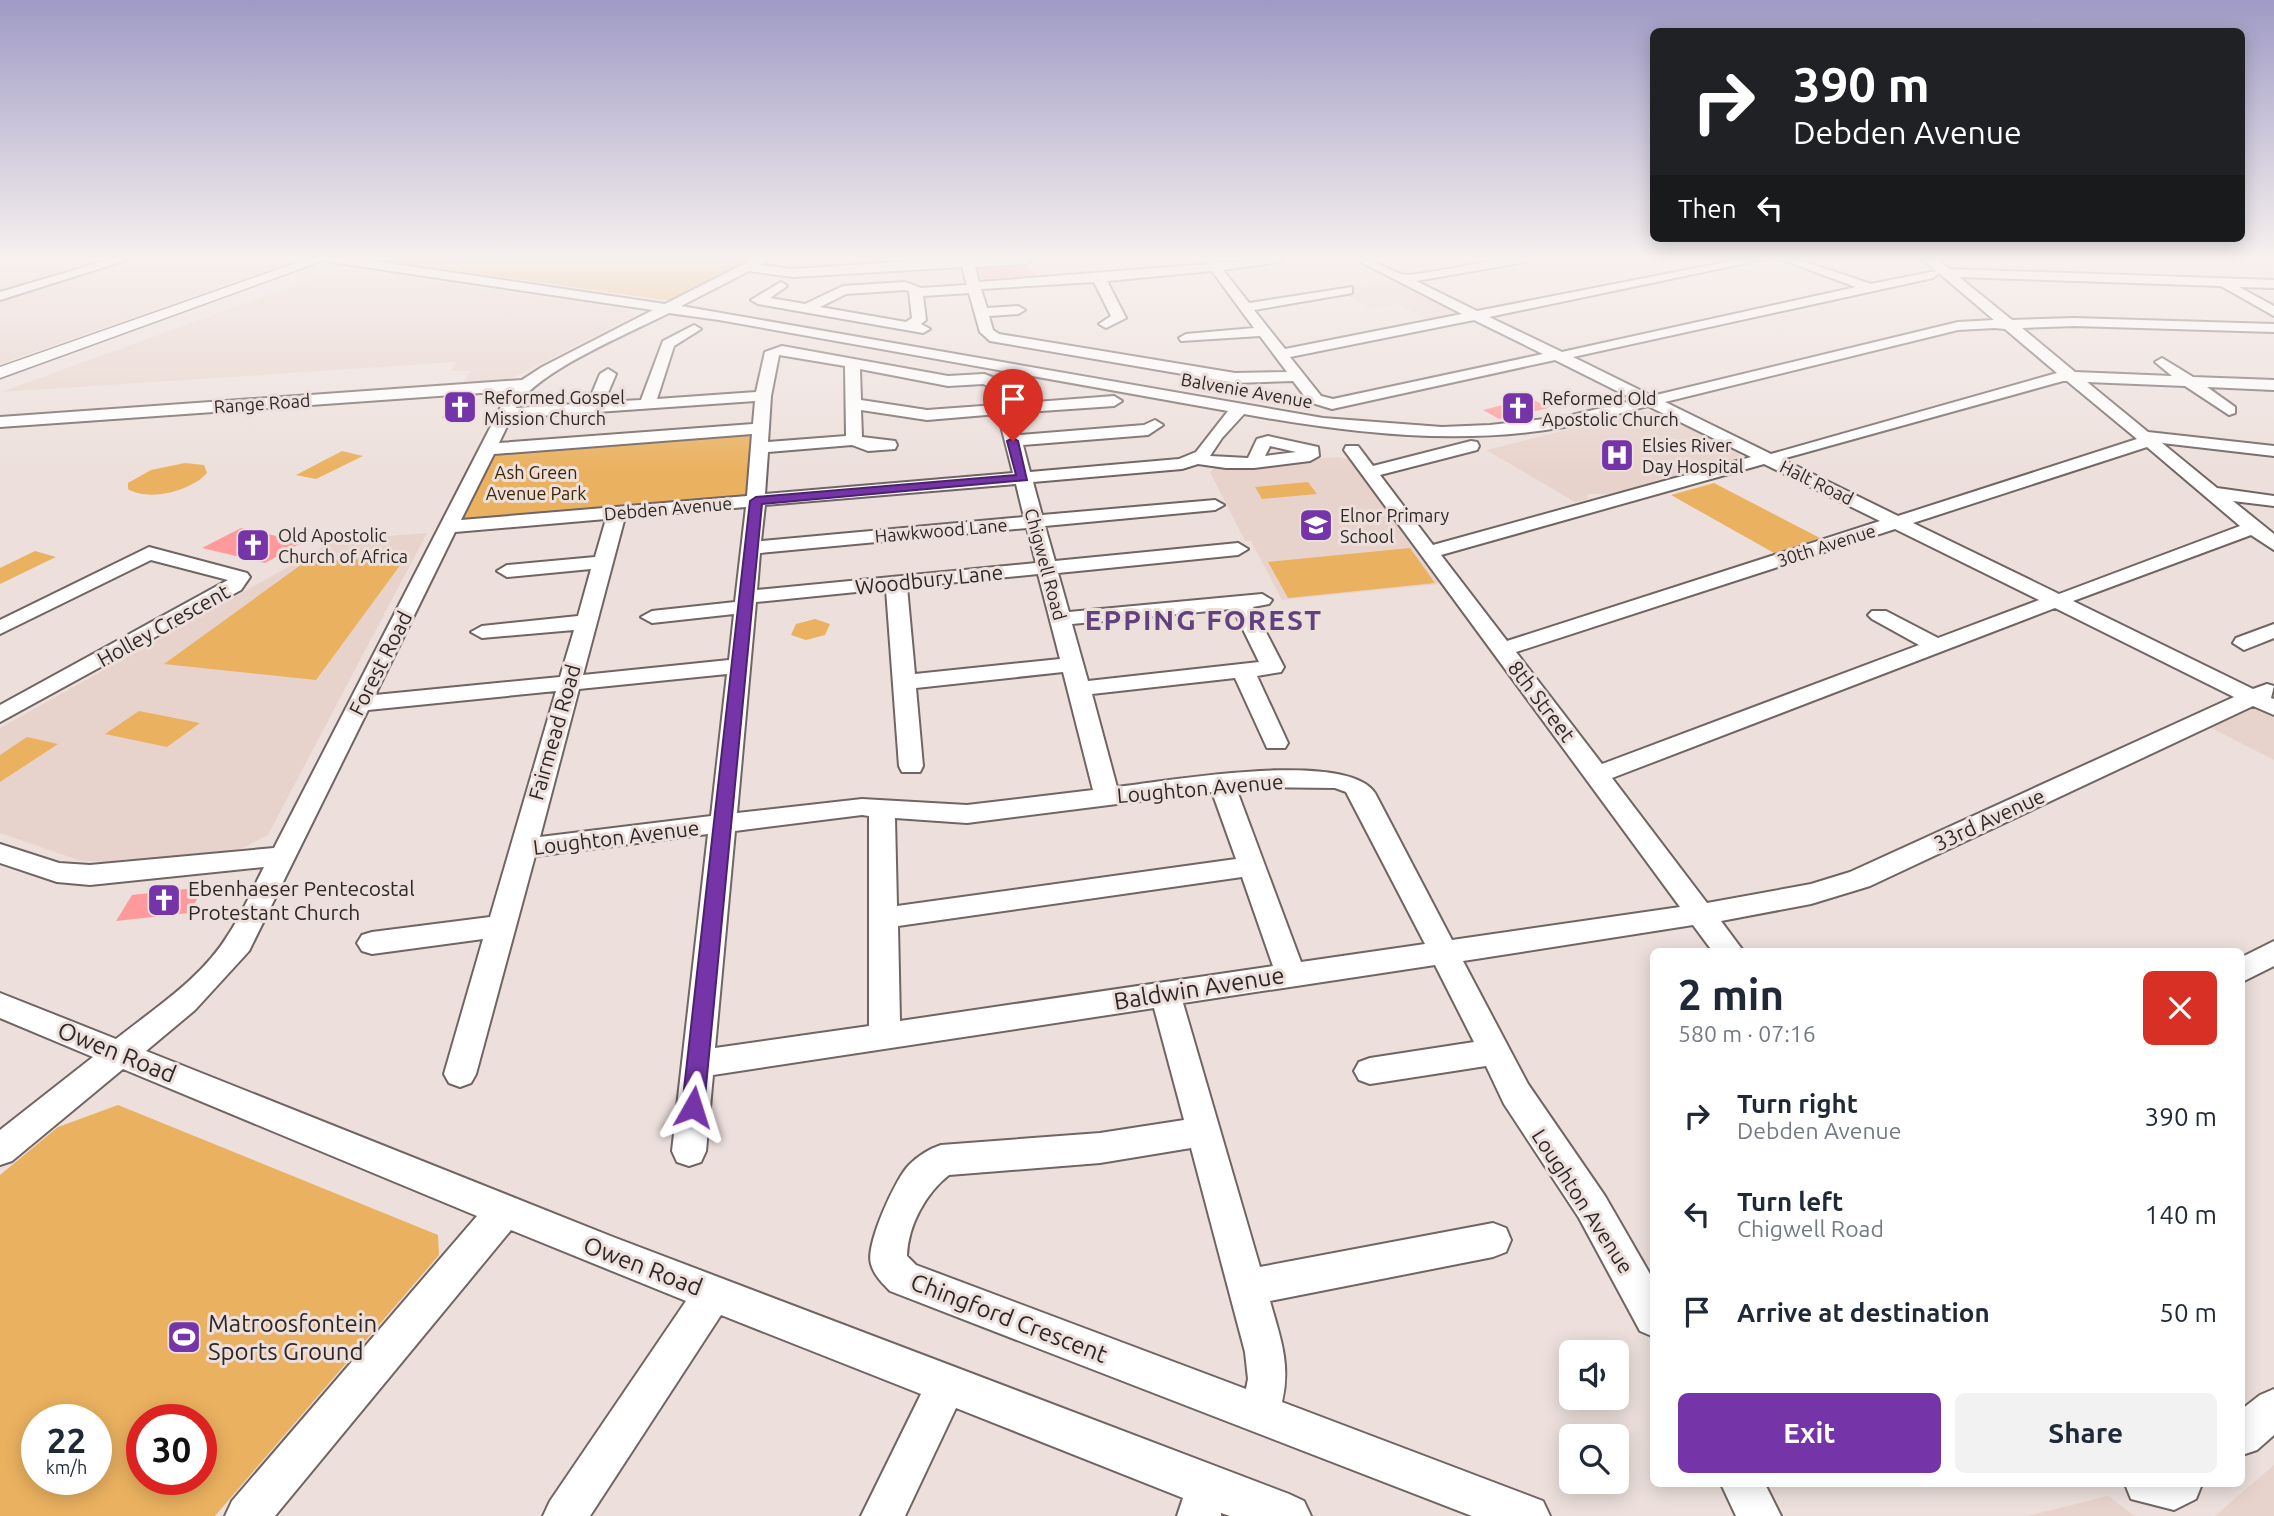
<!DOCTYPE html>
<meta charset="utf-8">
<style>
:root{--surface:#fff;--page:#f2f2f3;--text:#1f2937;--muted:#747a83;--accent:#7534a8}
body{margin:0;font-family:Ubuntu,sans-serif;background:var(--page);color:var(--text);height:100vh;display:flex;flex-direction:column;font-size:26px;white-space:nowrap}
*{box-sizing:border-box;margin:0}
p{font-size:23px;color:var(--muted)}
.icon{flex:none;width:38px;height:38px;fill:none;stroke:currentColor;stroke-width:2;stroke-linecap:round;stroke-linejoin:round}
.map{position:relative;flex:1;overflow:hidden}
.panel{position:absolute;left:1650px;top:948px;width:595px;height:539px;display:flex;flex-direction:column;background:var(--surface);border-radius:10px;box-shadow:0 4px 18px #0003}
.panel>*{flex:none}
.banner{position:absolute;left:1650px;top:28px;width:595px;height:214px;border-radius:10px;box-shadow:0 4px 18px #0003;background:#202124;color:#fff;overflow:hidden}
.tools{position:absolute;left:1559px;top:1340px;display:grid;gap:14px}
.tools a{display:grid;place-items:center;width:70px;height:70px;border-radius:10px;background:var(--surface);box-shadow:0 4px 18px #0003;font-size:35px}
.speed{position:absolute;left:21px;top:1404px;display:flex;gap:14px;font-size:35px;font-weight:700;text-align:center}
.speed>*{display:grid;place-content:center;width:91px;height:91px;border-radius:50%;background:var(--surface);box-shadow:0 4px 18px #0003;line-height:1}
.speed small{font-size:18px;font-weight:400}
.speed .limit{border:10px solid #d22;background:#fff;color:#111}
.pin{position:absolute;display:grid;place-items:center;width:60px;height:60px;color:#fff;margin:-72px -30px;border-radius:50% 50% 50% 0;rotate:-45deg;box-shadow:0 0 7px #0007}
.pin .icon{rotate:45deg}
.me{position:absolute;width:77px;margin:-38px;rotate:6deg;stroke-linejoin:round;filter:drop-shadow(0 0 5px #0008)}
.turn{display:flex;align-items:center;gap:24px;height:147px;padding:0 28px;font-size:32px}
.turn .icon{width:91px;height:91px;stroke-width:2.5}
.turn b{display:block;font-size:49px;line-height:60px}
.then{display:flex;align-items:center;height:66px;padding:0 28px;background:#0003;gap:14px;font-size:26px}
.round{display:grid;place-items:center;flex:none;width:74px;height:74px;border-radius:10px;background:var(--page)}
.overview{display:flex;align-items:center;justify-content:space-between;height:119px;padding:0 28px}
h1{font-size:42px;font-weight:600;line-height:52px}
.cta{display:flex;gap:14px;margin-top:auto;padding:14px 28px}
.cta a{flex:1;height:80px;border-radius:10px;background:var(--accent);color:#fff;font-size:28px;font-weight:600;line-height:80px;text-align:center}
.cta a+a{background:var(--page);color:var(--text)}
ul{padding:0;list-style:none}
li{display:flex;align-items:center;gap:21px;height:98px;padding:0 28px}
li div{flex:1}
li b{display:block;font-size:26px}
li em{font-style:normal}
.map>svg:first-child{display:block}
.built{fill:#e8d3cc}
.green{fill:#eab160;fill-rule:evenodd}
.building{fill:#ff999b}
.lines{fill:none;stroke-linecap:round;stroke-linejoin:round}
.minor-casing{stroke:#706562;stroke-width:4}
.major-casing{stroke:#706562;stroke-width:3}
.minor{fill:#fff;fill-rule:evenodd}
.major{fill:#fff;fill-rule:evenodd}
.route{fill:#7534a8;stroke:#4c226d;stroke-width:2}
.labels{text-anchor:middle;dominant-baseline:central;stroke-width:6;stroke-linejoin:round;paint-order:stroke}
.far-street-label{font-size:18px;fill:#2d2826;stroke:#ede0dc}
.far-poi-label{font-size:18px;fill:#2d2826;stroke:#ede0dc;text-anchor:start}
.far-park-label{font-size:18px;fill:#3b2400;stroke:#ede0dc}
.street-label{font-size:21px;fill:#2d2826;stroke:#ede0dc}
.poi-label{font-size:21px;fill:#2d2826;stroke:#ede0dc;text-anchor:start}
.near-street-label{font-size:24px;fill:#2d2826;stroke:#ede0dc}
.near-poi-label{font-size:24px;fill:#2d2826;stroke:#ede0dc;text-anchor:start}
.district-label{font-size:28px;font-weight:bold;letter-spacing:2px;fill:#61427e;stroke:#ede0dc}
</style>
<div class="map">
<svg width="2274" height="1516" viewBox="0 0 2274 1516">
<rect width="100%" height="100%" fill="#ede0dc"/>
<g class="built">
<path d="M0,258H303L0,364Z"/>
<path d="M353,269L630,310L633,317L510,379L496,382L462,385L470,371H451L456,362L1,392L332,272Z"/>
<path d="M1390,280L1458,313L1457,316L1431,321L1398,304L1373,309L1344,294L1354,292L1347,288Z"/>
<path d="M1642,411L1656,412L1739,453L1740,457L1609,494H1588L1587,499L1575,502L1486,450Z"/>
<path d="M1336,457L1349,459L1440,584L1282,600L1251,541H1245L1210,472L1216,467Z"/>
<path d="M427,533L268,835L241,849L118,863L78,860L0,833V728L336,540Z"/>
<path d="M2246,707H2254L2274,717V760L2207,726Z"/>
<path d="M2274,1465V1516H2215Z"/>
<path d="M2108,1496L2135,1516H2027Z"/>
</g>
<g class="green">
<path d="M370,258H755L675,299L664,300Z"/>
<path d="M746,431L755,435L748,494L738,498L467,520L464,518L493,456L501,451Z"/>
<path d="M342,451L363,456L316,479L296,475Z"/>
<path d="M185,463L204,465L207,473C191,491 149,502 128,489V483L151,470Z"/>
<path d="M1308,482L1317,494L1262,499L1255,487Z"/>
<path d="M1714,483L1820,538L1774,553L1671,495Z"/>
<path d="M1410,548L1435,583L1288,598L1268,562Z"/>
<path d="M35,551L56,557L0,584V568Z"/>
<path d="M309,559L404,560L316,680L164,664Z"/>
<path d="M815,619L830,624L825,635L806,640L791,635L796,624Z"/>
<path d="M139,711L200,723L167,747L105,734Z"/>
<path d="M27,737L58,744L0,782V755Z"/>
<path d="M118,1105L438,1235L439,1255L215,1516H0V1175L58,1127ZM96,1419V1479H37V1419ZM142,1419H201V1479H142Z"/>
</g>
<g class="building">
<path d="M1027,266L1037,275L983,279L978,269Z"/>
<path d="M476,397L466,416L442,418L454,399Z"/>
<path d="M1530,398L1549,408L1499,419L1483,410Z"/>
<path d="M241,528L303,542L265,563L202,548Z"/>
<path d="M204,887L189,913L116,921L132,895Z"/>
</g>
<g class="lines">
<g class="minor-casing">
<g id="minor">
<path d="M115,258H133L0,300V292Z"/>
<path d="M325,258H354L665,304L756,258H771L761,265L793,269L960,258L1032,260L1026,264L975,267L979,282L1208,264L1205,258H1217L1220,263L1285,258L1279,262L1223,270L1249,303L1352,287V293L1347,294L1254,310L1285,349L1462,314L1353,258C1375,258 1397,276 1408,275C1449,271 1489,258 1531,258L1525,262L1416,281L1477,311L1747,258H1770L1489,317L1562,352L1856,287L1777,258H1794L1871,284L1936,271L1922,258H1935L1949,269L2274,280V288L2239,287L2274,306V316L2221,286L1959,277L2012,320L2074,318L2274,324V332L2074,326L2022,328L2075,372L2172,376L2155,362L2162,358L2193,377L2274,380V390L2207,387L2235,407V413L2229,415L2185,386L2087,382L2148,432L2274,446V456L2162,443L2217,488L2274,496V506L2233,501L2274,534V550L2251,535L2073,601L2253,689L2267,684L2274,686L2271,698L2274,699V715L2253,706L1870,886L1811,904L1721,921L1744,952H1713L1693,925L1463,961L1528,1084L1605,1196L1654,1281V1337L1640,1331L1579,1218L1504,1104L1486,1066L1370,1084L1359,1080L1354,1071L1359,1062L1370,1058L1474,1042L1435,965L1183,1003L1260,1267L1493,1223L1506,1228L1511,1240L1506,1252L1493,1257L1270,1301C1280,1337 1291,1364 1282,1402L1543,1501L1550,1516H1472L890,1291C882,1283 874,1275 871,1264C865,1246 895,1179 909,1165C918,1156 929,1149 941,1145L1100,1133L1184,1120L1154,1008L713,1075L706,1151L701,1162L689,1166L677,1162L672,1151L708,834L535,856L476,1074L471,1083L460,1087L449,1083L444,1074L483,939L372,954L362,951L357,943L362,935L372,932L490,917L556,691L368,710L249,951L195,1010L146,1051L613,1237L1289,1494L1304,1501L1311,1516H1230L1221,1513V1516H1177L1183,1498L956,1408L905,1516H861L921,1394L721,1315L590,1516H543L550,1501L686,1301L511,1230L275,1516H225L232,1501L477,1216L123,1069L12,1161L0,1165V1130L93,1057L0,1018V993L116,1039C155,1008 202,978 228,935C242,914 252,890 264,867L90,885L57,882L0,863V844L59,863L90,865L274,848L509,391L0,427V417L522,380L542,367L653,310L331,262ZM962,267L967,285L921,288L905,282L843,286L805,304L770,298L787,286L781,282L751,300L758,304L923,333L930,329L921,324L926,320L923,296L969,293L980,332L990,341L1235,383L1293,381L1309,402L1332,409L1555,360L1635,400L1564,417L1490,425L1442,427L1323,418L681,306L749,271L793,277ZM1212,271L1254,328L1186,334L1179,338L1181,341L1260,336L1287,372L1235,373L999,334L993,330L989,316L1018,314L1025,310L1018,306L987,308L981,289L1094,282L1111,316L1099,324L1106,328L1126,318L1107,281ZM1939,273L1994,320L1958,322L1652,396L1573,357L1933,278ZM905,290L909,291L912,318L906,322L820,307L846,294ZM669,313L719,320L1228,411L1196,452L1179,459L1030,472L1023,445L1148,435L1163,425L1155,420L1144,425L1020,435L1014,413L1114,406L1122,401L1114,396L1011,404L1003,381L984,374L948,376L782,346L765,352L756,392L657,399L674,346L701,329L694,325L663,341L641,400L604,402L616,374L608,369L600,374L588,403L516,408C534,372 630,333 669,313ZM1474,320L1543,354L1333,399L1321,396L1290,357ZM1994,328L2005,329L2057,373L1771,454L1665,402L1958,330ZM779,355L845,366L846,436L768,442L771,396ZM860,369L948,386L983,384L991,387L996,405L927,410L861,400ZM2063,381H2067L2137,439L1898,516L1782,459ZM755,401L753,424L499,443L511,418ZM1648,406L1751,457L1433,545L1380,475L1477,450L1479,446L1477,442L1471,441L1373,466L1358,446H1346L1344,450L1680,907L1452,940L1375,793C1347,749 1167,781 1117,787L1092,694L1235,678L1267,748H1285L1288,743L1257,676L1281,672L1284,667L1253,607L1269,604L1272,600L1262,594L1069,612L1058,573L1238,555L1248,549L1238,543L1055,561L1045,526L1215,510L1224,505L1215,500L1042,515L1033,482L1182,469L1198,464L1226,468H1254L1310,461L1319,456L1318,447L1268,436L1257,439L1248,458L1210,456L1222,438L1244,414C1349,433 1458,446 1564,427C1592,422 1620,413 1648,406ZM861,410L927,420L998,414L1013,473L765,494L768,452L852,445L868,451L895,449L897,445L895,441L862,437ZM752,434L747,496L461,520L494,454ZM1270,446L1296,452L1265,456ZM2147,447L2240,526L2059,594L1913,523ZM1764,464L1880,521L1507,641L1441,555ZM1016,484L1024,517L761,541L765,505ZM746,507L735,602L652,611L641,617L652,623L734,614L729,660L583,675L625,517ZM606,519L595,557L507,565L497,571L507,577L591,569L578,616L482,626L471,632L482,638L574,630L560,677L375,695L455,532ZM1027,528L1036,563L757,590L760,553ZM1895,529L2039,600L1938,638L1886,611H1872L1868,615L1872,619L1919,645L1602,764L1516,652ZM1038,574L1060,659L915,674L907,587ZM886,589L899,766L902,772H920L923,766L916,688L1063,672L1093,790L967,805L862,799L737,813L756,602ZM2055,608L2234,697L1850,872L1811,884L1707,903L1612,778ZM1231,609L1234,611L1259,662L1088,681L1072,624ZM727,674L711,816L540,837L579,689ZM1247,787L1335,788L1346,792L1425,944L1301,962L1236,788ZM1212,792L1236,859L897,906L895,818L967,823ZM862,815L869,816V1026L715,1048L735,831ZM1242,877L1273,966L900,1021L898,926ZM1191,1148L1245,1352L1248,1379L1246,1389L916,1265L907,1256C908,1225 926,1193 949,1175L1100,1163Z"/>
<path d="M149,547L247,573L250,577L241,590L0,722V705L228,580L151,560L0,634V620Z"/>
<path d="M2274,624V638L2244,650L2233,643L2236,638Z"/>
<path d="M2274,941V966L2242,982V957Z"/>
<path d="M2274,1389V1435L2257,1450L2242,1455V1409L2260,1395Z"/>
<path d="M1721,1484H1765L1781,1516H1736Z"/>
<path d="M2125,1484H2202L2196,1499L2174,1510L2131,1499Z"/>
</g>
</g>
<g class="major-casing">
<path id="major" d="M310,258H330L0,378V367Z"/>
</g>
<use href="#minor" class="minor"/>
<use href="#major" class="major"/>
</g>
<linearGradient id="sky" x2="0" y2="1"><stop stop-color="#9f9ac5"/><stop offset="0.55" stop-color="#f7f1ef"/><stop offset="1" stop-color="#f7f1ef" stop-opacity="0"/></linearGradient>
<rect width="2274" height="470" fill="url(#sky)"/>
<path class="route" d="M1013,438L1018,441L1027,480L762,504L704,1107L701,1114L693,1117L686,1114L682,1107L750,501L756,497L1016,475L1007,441Z"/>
<defs>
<g id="church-square" transform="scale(1.75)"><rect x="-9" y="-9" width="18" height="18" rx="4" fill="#7534a8" stroke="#ede0dc"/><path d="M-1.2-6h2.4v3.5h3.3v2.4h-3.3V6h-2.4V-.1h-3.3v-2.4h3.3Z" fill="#fff"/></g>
<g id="hospital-square" transform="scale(1.75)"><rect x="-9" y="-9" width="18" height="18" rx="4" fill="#7534a8" stroke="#ede0dc"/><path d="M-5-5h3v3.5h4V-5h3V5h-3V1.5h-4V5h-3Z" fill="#fff"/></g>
<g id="school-square" transform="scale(1.75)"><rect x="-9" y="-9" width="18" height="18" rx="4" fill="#7534a8" stroke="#ede0dc"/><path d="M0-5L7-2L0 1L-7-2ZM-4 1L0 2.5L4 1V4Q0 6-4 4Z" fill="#fff"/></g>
<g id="stadium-square" transform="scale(1.75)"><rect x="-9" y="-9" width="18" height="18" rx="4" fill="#7534a8" stroke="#ede0dc"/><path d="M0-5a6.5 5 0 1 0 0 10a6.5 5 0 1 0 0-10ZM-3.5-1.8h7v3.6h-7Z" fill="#fff"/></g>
</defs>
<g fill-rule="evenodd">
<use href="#church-square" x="460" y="407"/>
<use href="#church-square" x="1518" y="408"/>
<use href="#hospital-square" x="1617" y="455"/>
<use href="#school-square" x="1316" y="525"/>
<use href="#church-square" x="253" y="545"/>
<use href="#church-square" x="164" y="900"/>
<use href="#stadium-square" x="184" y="1337"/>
</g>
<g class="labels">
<g class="far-street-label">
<text transform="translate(1247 390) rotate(10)">Balvenie Avenue</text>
<text transform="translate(262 403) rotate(-4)">Range Road</text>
<text transform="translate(1817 482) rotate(26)">Halt Road</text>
<text transform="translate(668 508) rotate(-5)">Debden Avenue</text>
<text transform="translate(941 530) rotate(-5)">Hawkwood Lane</text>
<text transform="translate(1826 545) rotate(-18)">30th Avenue</text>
<text transform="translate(1046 564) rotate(75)">Chigwell Road</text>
</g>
<g class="far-poi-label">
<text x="484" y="397">Reformed Gospel<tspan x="484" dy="21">Mission Church</tspan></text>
<text x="1542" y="398">Reformed Old<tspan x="1542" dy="21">Apostolic Church</tspan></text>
<text x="1642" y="445">Elsies River<tspan x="1642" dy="21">Day Hospital</tspan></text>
<text x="1340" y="515">Elnor Primary<tspan x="1340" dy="21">School</tspan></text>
<text x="278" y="535">Old Apostolic<tspan x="278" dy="21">Church of Africa</tspan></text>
</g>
<g class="far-park-label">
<text x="536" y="472">Ash Green<tspan x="536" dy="21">Avenue Park</tspan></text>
</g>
<g class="street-label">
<text transform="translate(929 579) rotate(-6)">Woodbury Lane</text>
<text transform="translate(163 625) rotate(-29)">Holley Crescent</text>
<text transform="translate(380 663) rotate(-63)">Forest Road</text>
<text transform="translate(1542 701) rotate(53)">8th Street</text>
<text transform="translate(554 732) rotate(-74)">Fairmead Road</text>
<text transform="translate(1200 788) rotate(-5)">Loughton Avenue</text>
<text transform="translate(1989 819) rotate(-25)">33rd Avenue</text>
<text transform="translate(616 837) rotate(-7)">Loughton Avenue</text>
<text transform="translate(1583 1201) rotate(57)">Loughton Avenue</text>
</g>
<g class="poi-label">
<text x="188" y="888">Ebenhaeser Pentecostal<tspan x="188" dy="24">Protestant Church</tspan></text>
</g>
<g class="near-street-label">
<text transform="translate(1199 988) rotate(-9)">Baldwin Avenue</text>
<text transform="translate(117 1052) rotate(22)">Owen Road</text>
<text transform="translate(643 1266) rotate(21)">Owen Road</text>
<text transform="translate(1009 1318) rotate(21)">Chingford Crescent</text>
</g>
<g class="near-poi-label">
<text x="208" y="1323">Matroosfontein<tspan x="208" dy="28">Sports Ground</tspan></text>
</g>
<g class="district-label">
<text x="1204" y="619">EPPING FOREST</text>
</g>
</g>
</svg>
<div class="tools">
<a><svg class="icon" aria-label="sound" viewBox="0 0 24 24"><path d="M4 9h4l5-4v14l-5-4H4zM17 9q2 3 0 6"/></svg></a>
<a><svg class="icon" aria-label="search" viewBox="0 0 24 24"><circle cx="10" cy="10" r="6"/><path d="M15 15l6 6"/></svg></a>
</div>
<div class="speed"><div>22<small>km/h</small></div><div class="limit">30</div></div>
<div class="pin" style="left:1013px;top:441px;background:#d93025"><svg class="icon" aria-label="arrive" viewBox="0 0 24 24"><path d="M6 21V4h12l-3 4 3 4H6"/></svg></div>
<svg class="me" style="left:693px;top:1107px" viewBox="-20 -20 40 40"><path d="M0-17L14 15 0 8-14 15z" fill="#7534a8" stroke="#fff" stroke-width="4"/></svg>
<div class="banner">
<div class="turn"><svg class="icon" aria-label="right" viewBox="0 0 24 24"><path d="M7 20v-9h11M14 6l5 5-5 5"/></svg><div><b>390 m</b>Debden Avenue</div></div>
<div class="then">Then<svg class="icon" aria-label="left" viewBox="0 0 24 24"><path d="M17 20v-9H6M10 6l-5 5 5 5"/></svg></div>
</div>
<section class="panel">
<div class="overview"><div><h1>2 min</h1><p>580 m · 07:16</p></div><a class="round" style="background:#d93025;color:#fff"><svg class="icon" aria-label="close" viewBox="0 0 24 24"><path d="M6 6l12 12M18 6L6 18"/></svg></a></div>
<ul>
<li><svg class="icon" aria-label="right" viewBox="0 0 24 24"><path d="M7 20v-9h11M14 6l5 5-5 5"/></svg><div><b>Turn right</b><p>Debden Avenue</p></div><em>390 m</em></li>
<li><svg class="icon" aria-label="left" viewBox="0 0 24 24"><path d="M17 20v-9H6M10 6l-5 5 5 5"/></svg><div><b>Turn left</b><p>Chigwell Road</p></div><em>140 m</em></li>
<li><svg class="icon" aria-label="arrive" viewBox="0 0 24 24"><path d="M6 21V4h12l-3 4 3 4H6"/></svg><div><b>Arrive at destination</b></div><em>50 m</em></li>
</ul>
<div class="cta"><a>Exit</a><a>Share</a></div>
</section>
</div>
